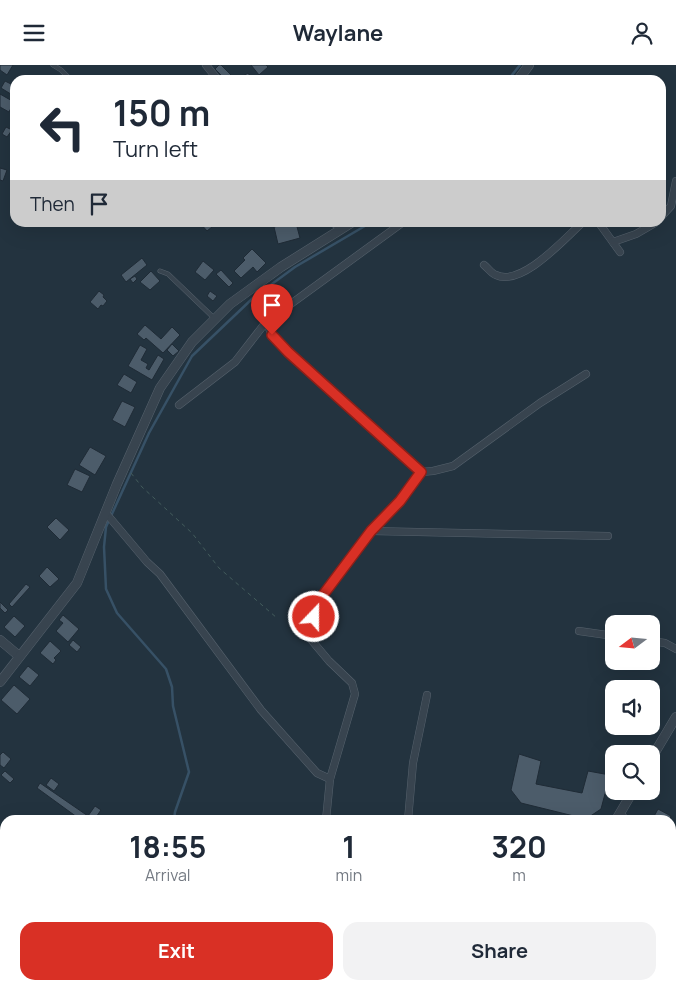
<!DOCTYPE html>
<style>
:root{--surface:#fff;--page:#f2f2f3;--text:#1f2937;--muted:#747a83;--accent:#d93025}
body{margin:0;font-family:Manrope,sans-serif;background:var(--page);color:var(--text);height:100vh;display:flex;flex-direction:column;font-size:19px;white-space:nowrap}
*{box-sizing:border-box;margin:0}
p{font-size:16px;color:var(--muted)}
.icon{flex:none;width:28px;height:28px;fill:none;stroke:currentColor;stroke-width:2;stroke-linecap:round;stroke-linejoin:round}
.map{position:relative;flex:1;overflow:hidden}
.side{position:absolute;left:0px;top:750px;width:676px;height:175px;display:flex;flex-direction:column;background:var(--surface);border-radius:15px 15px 0 0;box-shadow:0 5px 20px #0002}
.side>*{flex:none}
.hud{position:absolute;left:10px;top:10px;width:656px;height:152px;border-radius:15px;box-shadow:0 5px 20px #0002;background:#fff;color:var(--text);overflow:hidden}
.needle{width:32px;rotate:254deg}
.tools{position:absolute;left:605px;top:550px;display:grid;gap:10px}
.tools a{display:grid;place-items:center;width:55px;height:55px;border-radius:10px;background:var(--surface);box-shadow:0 5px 20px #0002;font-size:25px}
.pin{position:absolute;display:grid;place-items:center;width:42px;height:42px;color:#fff;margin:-51px -21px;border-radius:50% 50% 50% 0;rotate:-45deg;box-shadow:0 0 5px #0007}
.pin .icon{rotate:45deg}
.me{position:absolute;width:55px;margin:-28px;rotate:22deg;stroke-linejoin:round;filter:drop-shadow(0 0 4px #0008)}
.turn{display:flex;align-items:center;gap:18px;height:105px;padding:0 20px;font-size:22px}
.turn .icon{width:65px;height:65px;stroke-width:2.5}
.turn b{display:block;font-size:35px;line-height:42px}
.then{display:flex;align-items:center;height:48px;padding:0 20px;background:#0003;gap:10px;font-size:19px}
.eta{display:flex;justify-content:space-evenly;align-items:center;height:85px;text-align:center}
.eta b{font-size:30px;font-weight:700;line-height:35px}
.cta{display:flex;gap:10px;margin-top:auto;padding:10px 20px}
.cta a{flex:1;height:58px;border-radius:15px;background:var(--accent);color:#fff;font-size:20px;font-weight:700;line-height:58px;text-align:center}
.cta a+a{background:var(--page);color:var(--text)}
header{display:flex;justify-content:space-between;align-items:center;height:65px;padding:0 20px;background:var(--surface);font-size:22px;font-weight:700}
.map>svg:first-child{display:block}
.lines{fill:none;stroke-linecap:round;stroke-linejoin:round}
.stream{stroke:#375166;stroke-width:2.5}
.building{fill:#4c5c6a;stroke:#1f2b36}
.service-casing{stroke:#56626d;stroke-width:5}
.minor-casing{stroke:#56626d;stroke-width:8}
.tertiary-casing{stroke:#56626d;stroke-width:10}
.path{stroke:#435c5c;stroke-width:1;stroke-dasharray:4 4;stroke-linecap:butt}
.service{stroke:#38444f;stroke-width:4}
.minor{stroke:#38444f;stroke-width:7}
.tertiary{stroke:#38444f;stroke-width:9}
.route-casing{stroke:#8d1f18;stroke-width:12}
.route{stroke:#d93025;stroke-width:9}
</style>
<header><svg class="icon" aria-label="menu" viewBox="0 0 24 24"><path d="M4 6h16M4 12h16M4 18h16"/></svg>Waylane<svg class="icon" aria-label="person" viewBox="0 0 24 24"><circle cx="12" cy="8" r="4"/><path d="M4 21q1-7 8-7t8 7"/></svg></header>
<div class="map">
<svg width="676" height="925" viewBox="0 0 676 925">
<rect width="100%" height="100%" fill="#23333f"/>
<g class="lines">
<g class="stream">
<path d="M508,15L520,0"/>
<path d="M174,755L175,747L189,707L173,641L172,622L166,604L117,548L106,524L104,482L106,462L149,368L192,291L253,233L295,202L370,158"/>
<path d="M97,925L101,920"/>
</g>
</g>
<g class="building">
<path d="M0,0H13L7,10L0,5Z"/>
<path d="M219,0H221L231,10L226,15L215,4Z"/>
<path d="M251,0H266L268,2L259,10Z"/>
<path d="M248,8L253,15H237Z"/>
<path d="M5,16L15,21L14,31L1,23Z"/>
<path d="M0,29L14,37L9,47L0,42Z"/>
<path d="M6,62L12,65L7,72L2,69Z"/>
<path d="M0,103L7,105L3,116L0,115Z"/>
<path d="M200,158H217L207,166Z"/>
<path d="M292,158H296L300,173L278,179L274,162Z"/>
<path d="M252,184L266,198L257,207L253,202L241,213L234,206L245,195L243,193Z"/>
<path d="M142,193L147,200L126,217L121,210Z"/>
<path d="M203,196L214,205L205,215L195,207Z"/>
<path d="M221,205L233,218L229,222L216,209Z"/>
<path d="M151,206L160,216L150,225L140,217Z"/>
<path d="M135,211L137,214L133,218L130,214Z"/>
<path d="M99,226L104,230L103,232L107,236L103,241L101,240L98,244L90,237Z"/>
<path d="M210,226L217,231L213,236L207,231Z"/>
<path d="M145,260L161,274L172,262L180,270L163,288L146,273L144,275L137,269Z"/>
<path d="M172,279L179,286L173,291L167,285Z"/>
<path d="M140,280L147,284L141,295L148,299L146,303L149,305L158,290L164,294L152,315L128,301Z"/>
<path d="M124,309L137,317L131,328L117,320Z"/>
<path d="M122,336L135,342L125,362L112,355Z"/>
<path d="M90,382L106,391L95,410L79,400Z"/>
<path d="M75,404L90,411L82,427L67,420Z"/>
<path d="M56,453L69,465L60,475L47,462Z"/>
<path d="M47,502L59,514L50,522L39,511Z"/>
<path d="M26,519L30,522L12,542L9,539Z"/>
<path d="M0,537L8,545L5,548L0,543Z"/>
<path d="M63,550L79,564L68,577L56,566L63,558L59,555Z"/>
<path d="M14,551L25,561L15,572L4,562Z"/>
<path d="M73,575L81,582L77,587L69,580Z"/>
<path d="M50,576L61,586L54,593L56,595L53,599L40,588Z"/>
<path d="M28,601L39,610L30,621L19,612Z"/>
<path d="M14,620L30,634L17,649L1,635Z"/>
<path d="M3,687L11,694L4,703L0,700V690Z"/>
<path d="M519,689L541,696L536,719L582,728L588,706L610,710L601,744L586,754L521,738L511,725Z"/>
<path d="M5,706L14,714L10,718L1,710Z"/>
<path d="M51,713L59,719L54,726L46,720Z"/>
<path d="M40,718L88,751L95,741L101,745L94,755H81L37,723Z"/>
<path d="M658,744L671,751L669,755H652Z"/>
<path d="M44,920H58L62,923L60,925H44L41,923Z"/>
<path d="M573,920H591L583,925H576Z"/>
<path d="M618,920H633L627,925H622Z"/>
</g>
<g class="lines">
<g class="service-casing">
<g id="service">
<path d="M53,0L61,5L71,15"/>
<path d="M160,206L168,209L215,254"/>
<path d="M0,907L5,905"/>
</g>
</g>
<g class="minor-casing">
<g id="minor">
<path d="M206,0L218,15"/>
<path d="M661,152L671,141L676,116"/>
<path d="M333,158L342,163"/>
<path d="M599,158L620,187"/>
<path d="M613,177L636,169L655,158"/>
<path d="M484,200C488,203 492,209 496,210C522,222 564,174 582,158"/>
<path d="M179,340L235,297L266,257"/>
<path d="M421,407L433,406L453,401L540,338L586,309"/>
<path d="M105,447L147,497L160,509L261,645L317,708L330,714"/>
<path d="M371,466L608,471"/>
<path d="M579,566L614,571"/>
<path d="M651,576L665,578L676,584"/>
<path d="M621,748L625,755"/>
<path d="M326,755L330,714L355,629L352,618L329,596L308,571L320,534L371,466L400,437L421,407L288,287L272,270L266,257L402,158"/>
<path d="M408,755L413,698L427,630"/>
<path d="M671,828L676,832"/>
<path d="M267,920L269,925"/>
<path d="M567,920L570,925"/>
</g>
</g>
<g class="tertiary-casing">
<g id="tertiary">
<path d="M518,15L529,0"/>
<path d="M0,575L19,591"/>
<path d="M0,617L77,518L117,419L160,323L192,277L230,239L281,202L351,158"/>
<path d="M651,694L676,652"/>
<path d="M616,755L633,726"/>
<path d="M514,925L517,920"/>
</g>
</g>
<path class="path" d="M131,408L142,422L192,468L219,503L277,553"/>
<use href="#service" class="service"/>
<use href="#minor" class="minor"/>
<use href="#tertiary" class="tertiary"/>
</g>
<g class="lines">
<g class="route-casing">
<path id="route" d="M272,270L288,287L421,407L400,436L371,466L320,534L314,552"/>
</g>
<use href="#route" class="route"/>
</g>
</svg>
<div class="tools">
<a><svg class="needle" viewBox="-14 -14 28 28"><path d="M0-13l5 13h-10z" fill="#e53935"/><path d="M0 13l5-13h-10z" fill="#747a83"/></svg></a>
<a><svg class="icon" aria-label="sound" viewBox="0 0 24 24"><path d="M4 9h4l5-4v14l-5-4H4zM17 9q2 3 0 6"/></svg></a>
<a><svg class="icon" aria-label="search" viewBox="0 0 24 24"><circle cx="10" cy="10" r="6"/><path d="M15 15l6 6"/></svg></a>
</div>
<div class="pin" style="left:272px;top:270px;background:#d93025"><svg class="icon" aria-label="arrive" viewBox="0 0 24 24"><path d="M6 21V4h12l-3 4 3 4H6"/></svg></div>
<svg class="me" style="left:314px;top:552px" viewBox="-20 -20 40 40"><circle r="17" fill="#d93025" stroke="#fff" stroke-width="3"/><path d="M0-11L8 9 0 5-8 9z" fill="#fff"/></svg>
<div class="hud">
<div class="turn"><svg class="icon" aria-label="left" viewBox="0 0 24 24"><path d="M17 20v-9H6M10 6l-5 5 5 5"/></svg><div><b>150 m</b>Turn left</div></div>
<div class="then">Then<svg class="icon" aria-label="arrive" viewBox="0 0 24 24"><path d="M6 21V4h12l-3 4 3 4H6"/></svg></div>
</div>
<section class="side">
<div class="eta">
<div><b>18:55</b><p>Arrival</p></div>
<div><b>1</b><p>min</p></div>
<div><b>320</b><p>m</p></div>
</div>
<div class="cta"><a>Exit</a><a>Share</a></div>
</section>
</div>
